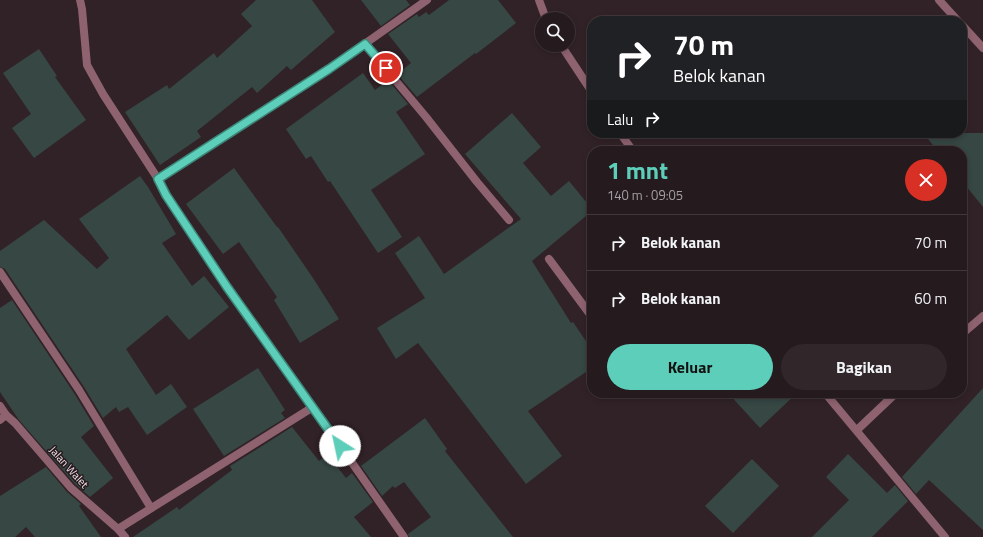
<!DOCTYPE html>
<html lang="id">
<meta charset="utf-8">
<style>
:root{--surface:#251a1d;--page:#31272a;--text:#f1f3f6;--muted:#a3a1a4;--line:#42383b;--accent:#5dceb9}
body{margin:0;font-family:"Titillium Web",sans-serif;background:var(--page);color:var(--text);height:100vh;display:flex;flex-direction:column;font-size:15px;white-space:nowrap}
*{box-sizing:border-box;margin:0}
p{font-size:13px;color:var(--muted)}
.icon{flex:none;width:22px;height:22px;fill:none;stroke:currentColor;stroke-width:2;stroke-linecap:round;stroke-linejoin:round}
.map{position:relative;flex:1;overflow:hidden}
.drawer{position:absolute;left:587px;top:146px;width:380px;height:252px;display:flex;flex-direction:column;background:var(--surface);border-radius:16px;box-shadow:0 2px 6px #0003,0 0 0 1px var(--line)}
.drawer>*{flex:none}
.banner{position:absolute;left:587px;top:16px;width:380px;height:122px;border-radius:16px;box-shadow:0 2px 6px #0003,0 0 0 1px var(--line);background:#202124;color:#fff;overflow:hidden}
.buttons{position:absolute;left:535px;top:12px;display:grid;gap:8px}
.buttons a{display:grid;place-items:center;width:40px;height:40px;border-radius:50%;background:var(--surface);box-shadow:0 2px 6px #0003,0 0 0 1px var(--line);font-size:20px}
.pin{position:absolute;display:grid;place-items:center;width:34px;height:34px;color:#fff;margin:-17px;border:2px solid #fff;border-radius:50%;box-shadow:0 1px 4px #0007}
.me{position:absolute;width:44px;margin:-22px;rotate:325deg;stroke-linejoin:round;filter:drop-shadow(0 0 3px #0008)}
.turn{display:flex;align-items:center;gap:14px;height:84px;padding:0 20px;font-size:18px}
.turn .icon{width:52px;height:52px;stroke-width:2.5}
.turn b{display:block;font-size:28px;line-height:34px}
.then{display:flex;align-items:center;height:38px;padding:0 20px;background:#0003;gap:8px;font-size:15px}
.round{display:grid;place-items:center;flex:none;width:42px;height:42px;border-radius:21px;background:var(--page)}
.headline{display:flex;align-items:center;justify-content:space-between;height:68px;padding:0 20px}
h1{font-size:24px;font-weight:700;line-height:30px;color:var(--accent)}
.primary-button{display:flex;gap:8px;margin-top:auto;padding:8px 20px}
.primary-button a{flex:1;height:46px;border-radius:24px;background:var(--accent);color:#111;font-size:16px;font-weight:700;line-height:46px;text-align:center}
.primary-button a+a{background:var(--page);color:var(--text)}
ul{padding:0;list-style:none}
li{display:flex;align-items:center;gap:12px;height:56px;padding:0 20px;border-top:1px solid var(--line)}
li div{flex:1}
li b{display:block;font-size:15px}
li em{font-style:normal}
.map>svg:first-child{display:block}
.building{fill:#364744}
.lines{fill:none;stroke-linecap:round;stroke-linejoin:round}
.street{stroke:#8e626f;stroke-width:8}
.route-casing{stroke:#3c8678;stroke-width:10}
.route{stroke:#5dceb9;stroke-width:7}
.labels{text-anchor:middle;dominant-baseline:central;stroke-width:3;stroke-linejoin:round;paint-order:stroke}
.street-label{font-size:11px;fill:#ede3e6;stroke:#27191d}
</style>
<div class="map">
<svg width="983" height="537" viewBox="0 0 983 537">
<rect width="100%" height="100%" fill="#312227"/>
<g class="building">
<path d="M256,0H312L335,32L291,70L287,66L257,93L252,87L197,131L201,137L160,165L125,112L167,85L169,89L214,53L217,58L252,26L241,14Z"/>
<path d="M361,0H406L410,5L381,26Z"/>
<path d="M449,0H498L516,23L476,54L475,53L417,97L397,74L411,63L388,34L417,14L419,17L426,12L429,15Z"/>
<path d="M39,49L57,76L55,77L86,120L34,158L12,128L31,114L3,73Z"/>
<path d="M363,73L375,90L388,80L408,104L396,112L425,154L371,190L402,237L378,253L330,181L328,182L311,156L306,159L286,129Z"/>
<path d="M512,113L541,147L523,163L551,196L569,181L592,209V211L532,261L571,323L573,322L592,350V368L528,411L562,456L526,484L418,343L396,359L377,328L425,298L395,253L419,236L444,274L521,219L465,154Z"/>
<path d="M923,133H983V207L962,181V151H938Z"/>
<path d="M234,168L277,227H278L313,278L339,319L300,343L274,300L277,297L239,242L223,254L186,204Z"/>
<path d="M140,176L148,187L176,234L162,243L192,286L204,276L229,307L189,340L167,315L126,349L156,395L171,384L187,407L147,435L128,407L119,412L116,407L103,418L84,387L5,269L0,267V251L44,220L97,269L109,258L79,219Z"/>
<path d="M12,300L74,393L94,426L81,437L113,478L90,497L75,484L19,420L0,392V308Z"/>
<path d="M258,368L285,410L281,413L285,418L224,456L193,409Z"/>
<path d="M983,388V530L929,480L916,494L902,477Z"/>
<path d="M728,393H797L760,428Z"/>
<path d="M425,418L447,449L445,451L513,537H409L408,534L431,517L404,482L395,488L393,486L382,496L361,466Z"/>
<path d="M292,427L319,461L327,454L346,478L352,473L373,502L354,517L371,537H133L177,507L179,510L232,470L230,466Z"/>
<path d="M848,454L887,493L895,485L908,501L872,537H812L849,500L826,477Z"/>
<path d="M752,459L779,486L733,533L705,506Z"/>
<path d="M46,467L67,492L81,504L79,506L101,537H35L26,527L15,537H0V496Z"/>
</g>
<g class="lines">
<g class="street">
<path d="M80,0L82,9L87,65L103,94L158,179"/>
<path d="M539,0L546,19"/>
<path d="M939,0L958,21"/>
<path d="M962,25L983,48"/>
<path d="M365,44L426,117L477,182L509,220"/>
<path d="M561,45L592,92"/>
<path d="M620,133L633,151"/>
<path d="M549,259L592,317"/>
<path d="M0,272L79,390L151,508"/>
<path d="M962,334L983,316"/>
<path d="M825,393L945,537"/>
<path d="M0,406L6,415"/>
<path d="M313,407L404,537"/>
<path d="M0,420L6,415L15,423L71,488L118,529L125,537"/>
<path d="M857,430L896,393"/>
<path d="M118,529L313,407L227,287L166,195L158,179L329,69L427,0"/>
</g>
</g>
<g class="lines">
<g class="route-casing">
<path id="route" d="M340,446L227,287L166,195L158,179L329,69L365,44L386,68"/>
</g>
<use href="#route" class="route"/>
</g>
<g class="labels">
<g class="street-label">
<text transform="translate(69 467) rotate(48)">Jalan Walet</text>
</g>
</g>
</svg>
<div class="buttons">
<a><svg class="icon" aria-label="search" viewBox="0 0 24 24"><circle cx="10" cy="10" r="6"/><path d="M15 15l6 6"/></svg></a>
</div>
<div class="pin" style="left:386px;top:68px;background:#d93025"><svg class="icon" aria-label="arrive" viewBox="0 0 24 24"><path d="M6 21V4h12l-3 4 3 4H6"/></svg></div>
<svg class="me" style="left:340px;top:446px" viewBox="-20 -20 40 40"><circle r="19" fill="#fff"/><path d="M0-13L10 11 0 6-10 11z" fill="#5dceb9"/></svg>
<div class="banner">
<div class="turn"><svg class="icon" aria-label="right" viewBox="0 0 24 24"><path d="M7 20v-9h11M14 6l5 5-5 5"/></svg><div><b>70 m</b>Belok kanan</div></div>
<div class="then">Lalu<svg class="icon" aria-label="right" viewBox="0 0 24 24"><path d="M7 20v-9h11M14 6l5 5-5 5"/></svg></div>
</div>
<section class="drawer">
<div class="headline"><div><h1>1 mnt</h1><p>140 m · 09:05</p></div><a class="round" style="background:#d93025;color:#fff"><svg class="icon" aria-label="close" viewBox="0 0 24 24"><path d="M6 6l12 12M18 6L6 18"/></svg></a></div>
<ul>
<li><svg class="icon" aria-label="right" viewBox="0 0 24 24"><path d="M7 20v-9h11M14 6l5 5-5 5"/></svg><div><b>Belok kanan</b></div><em>70 m</em></li>
<li><svg class="icon" aria-label="right" viewBox="0 0 24 24"><path d="M7 20v-9h11M14 6l5 5-5 5"/></svg><div><b>Belok kanan</b></div><em>60 m</em></li>
</ul>
<div class="primary-button"><a>Keluar</a><a>Bagikan</a></div>
</section>
</div>
